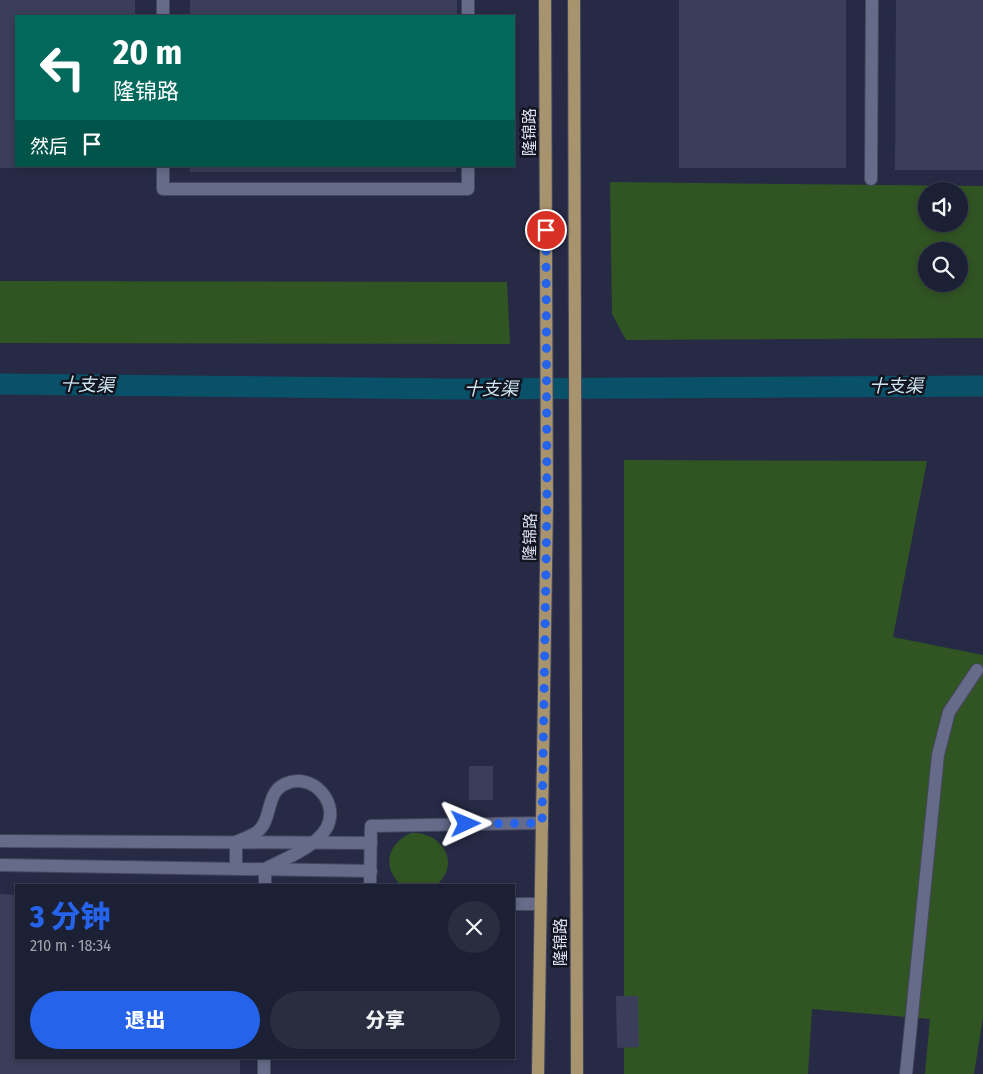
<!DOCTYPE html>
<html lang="zh">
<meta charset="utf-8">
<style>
:root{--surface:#1c2034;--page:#292d40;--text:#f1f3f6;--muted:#a0a3ac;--line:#3a3e4f;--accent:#2563eb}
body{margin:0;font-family:"Fira Sans Condensed","Noto Sans SC",sans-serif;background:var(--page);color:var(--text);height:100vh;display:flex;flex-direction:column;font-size:19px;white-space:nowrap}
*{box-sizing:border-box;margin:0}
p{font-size:16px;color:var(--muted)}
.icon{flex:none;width:28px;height:28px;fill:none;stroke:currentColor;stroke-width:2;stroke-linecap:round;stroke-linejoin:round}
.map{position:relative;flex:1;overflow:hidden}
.details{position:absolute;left:15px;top:884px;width:500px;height:175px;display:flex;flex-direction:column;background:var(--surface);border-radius:0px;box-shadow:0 2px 8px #0003,0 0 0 1px var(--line)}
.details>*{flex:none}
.top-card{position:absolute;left:15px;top:15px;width:500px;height:152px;border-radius:0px;box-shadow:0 2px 8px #0003,0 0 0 1px var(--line);background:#00695c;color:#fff;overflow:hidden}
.fabs{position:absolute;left:918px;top:182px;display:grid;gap:10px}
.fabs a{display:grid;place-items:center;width:50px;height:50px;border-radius:50%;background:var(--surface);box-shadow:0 2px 8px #0003,0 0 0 1px var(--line);font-size:25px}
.pin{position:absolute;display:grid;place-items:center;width:42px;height:42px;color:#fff;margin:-21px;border:2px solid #fff;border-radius:50%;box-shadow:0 1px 5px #0007}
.me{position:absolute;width:55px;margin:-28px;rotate:89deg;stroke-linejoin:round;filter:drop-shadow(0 0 4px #0008)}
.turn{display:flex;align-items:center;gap:18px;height:105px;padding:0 15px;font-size:22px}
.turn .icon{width:65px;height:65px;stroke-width:2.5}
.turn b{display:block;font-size:35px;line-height:42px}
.then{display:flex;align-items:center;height:48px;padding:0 15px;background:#0003;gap:10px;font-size:19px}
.round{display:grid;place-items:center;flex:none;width:52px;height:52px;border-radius:26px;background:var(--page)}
.head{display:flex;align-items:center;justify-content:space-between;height:85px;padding:0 15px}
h1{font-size:30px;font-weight:800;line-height:38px;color:var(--accent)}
.action{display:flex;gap:10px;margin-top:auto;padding:10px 15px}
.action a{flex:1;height:58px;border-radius:30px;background:var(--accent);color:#fff;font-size:20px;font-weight:800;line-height:58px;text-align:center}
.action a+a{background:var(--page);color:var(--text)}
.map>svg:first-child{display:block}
.green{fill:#315423;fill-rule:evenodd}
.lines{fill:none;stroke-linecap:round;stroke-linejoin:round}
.canal{stroke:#085169;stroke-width:21}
.building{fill:#3a3e5a}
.minor-casing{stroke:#45475d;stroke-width:14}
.major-casing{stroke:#45475d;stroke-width:14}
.minor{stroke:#666b8a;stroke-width:12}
.major{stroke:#a7936d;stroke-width:12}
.route{stroke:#2563eb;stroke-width:9;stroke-dasharray:0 16.2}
.labels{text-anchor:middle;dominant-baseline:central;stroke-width:5;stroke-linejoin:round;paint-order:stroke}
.street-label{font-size:16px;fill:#dbdef0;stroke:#121420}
.water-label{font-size:18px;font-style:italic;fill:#cce5f1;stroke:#121420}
</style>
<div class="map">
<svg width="983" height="1074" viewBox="0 0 983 1074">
<rect width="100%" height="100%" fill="#262a45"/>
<g class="green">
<path d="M610,182L983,186V338L626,340L612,314ZM926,191H959V224H926ZM926,251H959V284H926Z"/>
<path d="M0,281L507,282L510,344L0,343Z"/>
<path d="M624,460L927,461L893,637L983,655V1017L974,1074H925L930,1019L812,1009L808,1074H624Z"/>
<path d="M411,833C442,831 462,864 436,885H401C381,867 388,843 411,833Z"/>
</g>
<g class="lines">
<path class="canal" d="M0,384L453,389L983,386"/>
</g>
<g class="building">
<path d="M0,0H135V16H16V168H0Z"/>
<rect x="190" y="0" width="267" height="16"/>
<rect x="679" y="0" width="167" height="168"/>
<path d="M896,0H983V170H895Z"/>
<rect x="190" y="166" width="266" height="6"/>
<rect x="469" y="766" width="24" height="34"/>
<path d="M0,894L16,895V1058H240V1074H0Z"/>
<path d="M616,996H638L639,1047L617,1048Z"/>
</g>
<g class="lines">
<g class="minor-casing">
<g id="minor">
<path d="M468,0V16"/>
<path d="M163,16V0"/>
<path d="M163,166V189H468V166"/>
<path d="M871,179L872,0"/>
<path d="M0,841L371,843"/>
<path d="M0,865L371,871"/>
<path d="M236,869V842C243,839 251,836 257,832C273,820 265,793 285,784C313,771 341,804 326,829C314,848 284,859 265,869V885"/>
<path d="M370,885L371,826L542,823"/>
<path d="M514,904H540"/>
<path d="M264,1074V1058"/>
<path d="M906,1074L938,755L949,712L977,670"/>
</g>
</g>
<g class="major-casing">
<g id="major">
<path d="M574,0L577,1074"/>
<path d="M538,1074L547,504L545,0"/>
</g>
</g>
<use href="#minor" class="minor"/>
<use href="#major" class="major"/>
</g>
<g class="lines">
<path class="route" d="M466,824L542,823L547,504L546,230"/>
</g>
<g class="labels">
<g class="street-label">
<text transform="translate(529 132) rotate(-90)">隆锦路</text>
<text transform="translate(530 537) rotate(-89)">隆锦路</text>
<text transform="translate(560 942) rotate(-90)">隆锦路</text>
</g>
<g class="water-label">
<text transform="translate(87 385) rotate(1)">十支渠</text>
<text x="896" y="386">十支渠</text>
<text x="491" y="389">十支渠</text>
</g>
</g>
</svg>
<div class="fabs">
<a><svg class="icon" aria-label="sound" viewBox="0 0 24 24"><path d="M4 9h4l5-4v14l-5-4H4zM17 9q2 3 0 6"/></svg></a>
<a><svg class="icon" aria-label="search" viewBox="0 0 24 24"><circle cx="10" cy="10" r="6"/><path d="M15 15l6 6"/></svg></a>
</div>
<div class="pin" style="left:546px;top:230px;background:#d93025"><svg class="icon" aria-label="arrive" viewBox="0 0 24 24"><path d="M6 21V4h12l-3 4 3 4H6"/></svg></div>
<svg class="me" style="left:466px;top:824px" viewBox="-20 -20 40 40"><path d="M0-17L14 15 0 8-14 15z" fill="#2563eb" stroke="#fff" stroke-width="4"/></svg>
<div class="top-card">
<div class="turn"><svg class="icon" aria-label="left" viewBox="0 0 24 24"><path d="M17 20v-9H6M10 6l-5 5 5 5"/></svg><div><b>20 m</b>隆锦路</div></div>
<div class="then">然后<svg class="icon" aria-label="arrive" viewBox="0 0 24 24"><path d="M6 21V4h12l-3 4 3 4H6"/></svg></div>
</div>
<section class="details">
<div class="head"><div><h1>3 分钟</h1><p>210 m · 18:34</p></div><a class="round"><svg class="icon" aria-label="close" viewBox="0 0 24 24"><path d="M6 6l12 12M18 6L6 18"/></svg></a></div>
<div class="action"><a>退出</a><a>分享</a></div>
</section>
</div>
